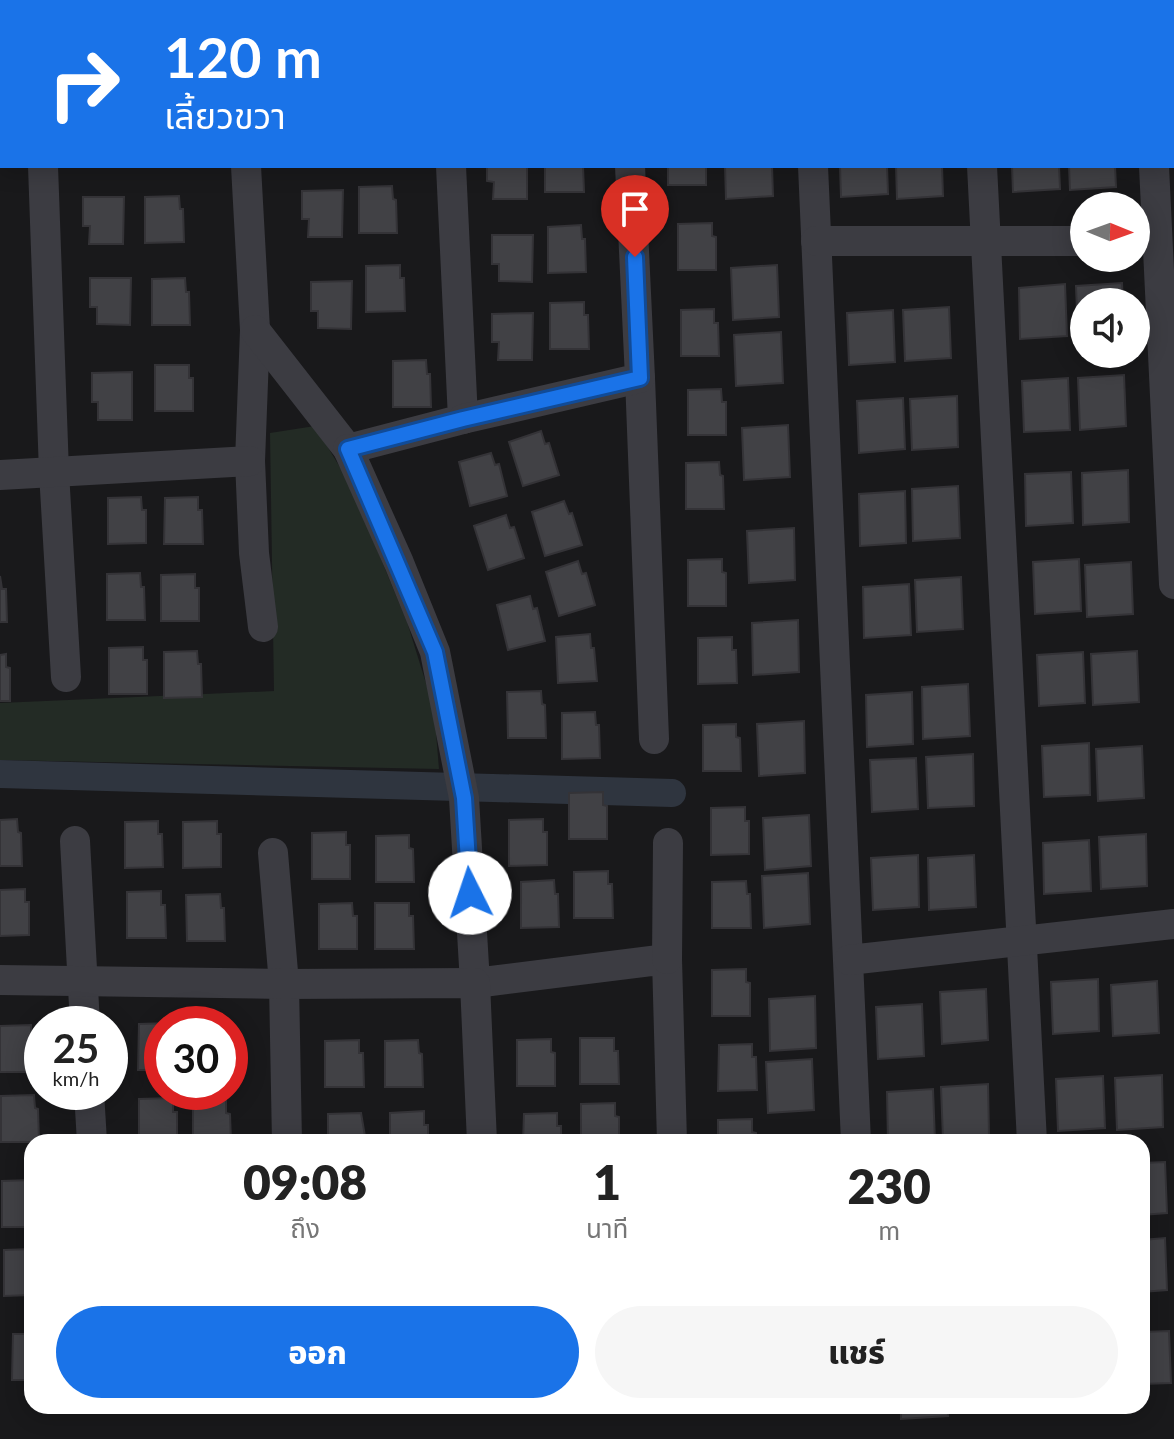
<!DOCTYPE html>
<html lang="th">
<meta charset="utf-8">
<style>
:root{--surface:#fff;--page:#f6f6f6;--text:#222;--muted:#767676;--accent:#1a73e8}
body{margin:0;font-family:Lato,"Noto Sans Thai",sans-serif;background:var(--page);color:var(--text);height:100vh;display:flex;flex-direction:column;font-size:30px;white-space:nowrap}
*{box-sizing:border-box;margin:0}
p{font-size:26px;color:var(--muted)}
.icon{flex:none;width:44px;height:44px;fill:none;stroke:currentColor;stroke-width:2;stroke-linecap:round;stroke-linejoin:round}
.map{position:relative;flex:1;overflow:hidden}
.panel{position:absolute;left:24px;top:1134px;width:1126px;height:280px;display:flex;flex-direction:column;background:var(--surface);border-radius:24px;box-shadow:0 4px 20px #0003}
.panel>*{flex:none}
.top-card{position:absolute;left:0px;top:0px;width:1174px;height:168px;box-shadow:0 4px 20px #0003;background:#1a73e8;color:#fff;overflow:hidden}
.needle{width:52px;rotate:91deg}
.fabs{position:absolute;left:1070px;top:192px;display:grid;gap:16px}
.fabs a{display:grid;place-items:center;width:80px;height:80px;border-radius:50%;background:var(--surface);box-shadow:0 4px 20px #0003;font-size:40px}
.speed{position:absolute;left:24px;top:1006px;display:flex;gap:16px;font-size:40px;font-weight:700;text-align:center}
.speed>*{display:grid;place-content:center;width:104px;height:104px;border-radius:50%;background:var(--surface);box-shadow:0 4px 20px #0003;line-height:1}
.speed small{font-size:20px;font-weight:400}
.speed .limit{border:12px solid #d22;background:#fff;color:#111}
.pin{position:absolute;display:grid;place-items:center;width:68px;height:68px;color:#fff;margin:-82px -34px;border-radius:50% 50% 50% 0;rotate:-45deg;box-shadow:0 0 8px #0007}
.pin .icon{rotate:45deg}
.me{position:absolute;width:88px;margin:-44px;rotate:356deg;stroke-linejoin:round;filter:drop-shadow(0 0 6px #0008)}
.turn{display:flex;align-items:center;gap:28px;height:168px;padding:0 32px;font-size:36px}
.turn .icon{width:104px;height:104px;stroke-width:2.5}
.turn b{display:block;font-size:56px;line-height:68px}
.eta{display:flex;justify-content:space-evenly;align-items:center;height:136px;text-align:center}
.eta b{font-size:48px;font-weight:800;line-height:56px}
.button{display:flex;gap:16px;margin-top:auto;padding:16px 32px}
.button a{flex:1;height:92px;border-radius:48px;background:var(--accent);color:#fff;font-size:32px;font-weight:800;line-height:92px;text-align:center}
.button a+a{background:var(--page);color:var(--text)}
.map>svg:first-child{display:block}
.green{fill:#232b25}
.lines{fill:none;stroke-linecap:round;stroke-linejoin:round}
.canal{stroke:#2f353f;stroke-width:28}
.building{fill:#414145;stroke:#343337;stroke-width:2}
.minor{stroke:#3c3c42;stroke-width:30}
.route-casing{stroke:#114b97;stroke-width:20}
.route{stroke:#1a73e8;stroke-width:14}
</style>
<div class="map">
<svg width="1174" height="1439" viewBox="0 0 1174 1439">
<rect width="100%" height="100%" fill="#19191b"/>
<path class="green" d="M315,426L350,484L407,622L434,709L439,769L0,760V703L274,691L270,433Z"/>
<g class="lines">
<path class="canal" d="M0,774L672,793"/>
</g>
<g class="building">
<path d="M487,166H527V199H493L494,182L487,181Z"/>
<path d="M545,166H583L584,192H545Z"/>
<rect x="668" y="166" width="38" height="19"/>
<path d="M725,166H772L773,196L726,199Z"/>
<path d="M840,166H887L888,194L841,197Z"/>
<path d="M896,166H942L943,196L897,199Z"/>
<path d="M1012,166H1059L1060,189L1013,192Z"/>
<path d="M1069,166H1115L1116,187L1070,190Z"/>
<path d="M392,186L393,199L396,200L397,233H359V187Z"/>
<path d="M343,190L342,237H308L309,219H302V191Z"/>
<path d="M179,196L180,209H183L184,242L145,243V197Z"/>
<path d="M83,197H124L123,244H89L90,226H83Z"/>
<path d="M712,223V236L716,237V270H678V224Z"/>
<path d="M581,225L582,239H585L586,272L548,273V227Z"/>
<path d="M492,235H533L532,282L499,281V264H492Z"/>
<path d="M400,265V278H404L405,311L366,312V266Z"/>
<path d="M777,265L779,317L733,320L731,268Z"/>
<path d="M90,278H131L130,325L97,324V307H90Z"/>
<path d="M185,278L186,292H189L190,325H152V279Z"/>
<path d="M352,281L351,329L318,328V311H311V282Z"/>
<path d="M1122,283L1123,302H1084V337L1078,338L1076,286Z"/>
<path d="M1065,284L1067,336L1020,339L1019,288Z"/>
<path d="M584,302V315H588L589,349H550V303Z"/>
<path d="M949,307L951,358L905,361L903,310Z"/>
<path d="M714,309V323H718L719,356H681V310Z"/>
<path d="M893,310L895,362L849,365L847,313Z"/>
<path d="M533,313L532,360H498L499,342H492V314Z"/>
<path d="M781,332L783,383L736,386L734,335Z"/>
<path d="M426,360L427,374H430L431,407H393V361Z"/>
<path d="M155,365H189V378H193V411H155Z"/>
<path d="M132,372V420H98V402H92V373Z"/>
<path d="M1124,375L1126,426L1080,430L1078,378Z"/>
<path d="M1068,378L1070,430L1024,432L1022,381Z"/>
<path d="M721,389L722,402H726V435H688V390Z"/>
<path d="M957,396L958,447L912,450L910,399Z"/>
<path d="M903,398L905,449L859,453L857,401Z"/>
<path d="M788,425L790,477L744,480L742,428Z"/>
<path d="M541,431L545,444L549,443L559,475L523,486L509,442Z"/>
<path d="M491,453L495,465L499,464L507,496L470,506L459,462Z"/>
<path d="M719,462L720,475L723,476L724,509H686V463Z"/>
<path d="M1128,470L1129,522L1083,525L1082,473Z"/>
<path d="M1071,472L1073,523L1026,526L1025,474Z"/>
<path d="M958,486L960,538L913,541L912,489Z"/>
<path d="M905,491L906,543L860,546L859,494Z"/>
<path d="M141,497L142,510H146V543L108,544V498Z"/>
<path d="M198,497V510H202L203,544H164L165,498Z"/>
<path d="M564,501L569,514L572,513L582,545L545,556L532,512Z"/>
<path d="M506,515L510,528L514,527L524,558L488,570L474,526Z"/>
<path d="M794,528L795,580L749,583L747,531Z"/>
<path d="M722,559V572L726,573V606H688V560Z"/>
<path d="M1079,559L1081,611L1035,614L1033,562Z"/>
<path d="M578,561L582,574L586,573L595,605L559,616L546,572Z"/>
<path d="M1131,562L1133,614L1087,617L1085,565Z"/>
<path d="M140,573L141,587H144L145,620H107V574Z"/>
<path d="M195,574V588H199V621H161V575Z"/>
<path d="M0,576L2,589H6L7,622H0Z"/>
<path d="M961,577L963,629L917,632L915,580Z"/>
<path d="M909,584L911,635L864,638L863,587Z"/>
<path d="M530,596L533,609L537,608L545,641L508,650L497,605Z"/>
<path d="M798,620L799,672L753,675L752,623Z"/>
<path d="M590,634L591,648H594L597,681L558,683L556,637Z"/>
<path d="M732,637V650H736L737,683L698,684V638Z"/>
<path d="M143,647V660H147V694H109V648Z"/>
<path d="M197,651L198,664H201L202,697L164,698V652Z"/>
<path d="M1137,651L1139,702L1093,705L1091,654Z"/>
<path d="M1083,652L1085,703L1039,706L1037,655Z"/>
<path d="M6,654V667L10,668V701H0V655Z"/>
<path d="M968,684L970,736L923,739L922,687Z"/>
<path d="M541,691L542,704L545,705L546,738H508L507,692Z"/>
<path d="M912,692L913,744L867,747L866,695Z"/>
<path d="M595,712L596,725H599L600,758L562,759V713Z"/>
<path d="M804,721L805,773L759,776L757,724Z"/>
<path d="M736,724V737L740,738L741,771H703V725Z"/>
<path d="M1089,743L1090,795L1044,797L1042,746Z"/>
<path d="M1142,746L1144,798L1098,801L1096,749Z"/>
<path d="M973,754L974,806L928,808L926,757Z"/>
<path d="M916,758L918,809L872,812L870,760Z"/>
<path d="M603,792V805L607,806V839H569V793Z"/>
<path d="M745,807V821H749V854L711,855V808Z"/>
<path d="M809,815L811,866L765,870L763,818Z"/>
<path d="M17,819L18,832L21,833L22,866H0V820Z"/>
<path d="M543,819V832H547V865L509,866V820Z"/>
<path d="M158,821V834H162L163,867L125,868V822Z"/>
<path d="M217,821V834H221V867L183,868V822Z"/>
<path d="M346,832V845H350V879H312V833Z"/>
<path d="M1146,834L1147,886L1101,889L1099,837Z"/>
<path d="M409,835V848L413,849L414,882H376V836Z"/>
<path d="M1089,840L1091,891L1044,894L1043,843Z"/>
<path d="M918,855L919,907L873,910L871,858Z"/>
<path d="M974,855L976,907L929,910L928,858Z"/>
<path d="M608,871V884H612L613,918H574V872Z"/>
<path d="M808,873L810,924L764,928L762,876Z"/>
<path d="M554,880L555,894H558L559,927L521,928V882Z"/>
<path d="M746,881L747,894H750L751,928H712V882Z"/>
<path d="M25,889V902H29V935L0,936V890Z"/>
<path d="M161,891V905H165L166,938H127V892Z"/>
<path d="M220,894L221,908H224L225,941H187L186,895Z"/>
<path d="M352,903L353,916H357V949H319V904Z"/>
<path d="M375,903H409V916H413L414,949H375Z"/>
<path d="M746,969V982L750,983V1016H712V970Z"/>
<path d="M1098,979L1099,1031L1053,1034L1051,982Z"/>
<path d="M1157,981L1159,1033L1113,1036L1111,985Z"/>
<path d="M986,989L988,1040L942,1044L940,992Z"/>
<path d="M815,996L816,1048L770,1051L769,999Z"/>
<path d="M922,1004L924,1056L878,1059L876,1007Z"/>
<path d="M172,1023L162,1024V1070H138L139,1024Z"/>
<path d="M31,1025V1038L35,1039L36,1072H0V1026Z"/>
<path d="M580,1038H614V1051H618L619,1084H580Z"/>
<path d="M551,1039V1052L555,1053V1086H517V1040Z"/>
<path d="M359,1040V1053H363L364,1087H325V1041Z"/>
<path d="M418,1040L419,1053L422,1054L423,1087H385V1041Z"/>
<path d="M752,1044V1057H756L757,1090L718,1091L719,1045Z"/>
<path d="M812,1059L814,1110L768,1113L766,1062Z"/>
<path d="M1162,1075L1163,1127L1117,1130L1115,1078Z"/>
<path d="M1103,1076L1105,1128L1058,1131L1056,1079Z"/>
<path d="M988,1084L989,1136L943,1139L941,1087Z"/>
<path d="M933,1089L935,1141L888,1142L887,1092Z"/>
<path d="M34,1095L35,1108L38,1109L39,1142H1V1096Z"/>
<path d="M173,1098V1112H177V1142H139V1099Z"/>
<path d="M226,1100V1113L230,1114L231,1142H193V1101Z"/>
<path d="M615,1103V1116L619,1117V1142H581V1104Z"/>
<path d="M424,1111V1125H428V1142H390V1113Z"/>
<path d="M361,1113L366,1142H328V1114Z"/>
<path d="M557,1113V1126H561V1142H523L524,1114Z"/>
<path d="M752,1119V1132L756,1133V1142H718V1120Z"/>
<path d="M1165,1162L1167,1213L1142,1215V1163Z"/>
<path d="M32,1180V1227H2V1181Z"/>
<path d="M1165,1238L1167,1290L1142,1292V1240Z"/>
<path d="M32,1249V1295L4,1296V1250Z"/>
<path d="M1169,1331L1171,1383L1142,1384V1332Z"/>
<path d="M13,1334H32V1380H12Z"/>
<path d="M901,1406H947L948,1416L901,1419Z"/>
</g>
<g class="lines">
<g class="minor">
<path d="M37,0V2"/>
<path d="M236,0L237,2"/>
<path d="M443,0V2"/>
<path d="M622,0V2"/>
<path d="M807,0V2"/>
<path d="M975,0V2"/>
<path d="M1145,0V2"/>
<path d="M43,166L54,472L66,677"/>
<path d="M246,166L255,330L250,461L254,553L263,627"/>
<path d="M813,166L856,1142"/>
<path d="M982,166L1032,1142"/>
<path d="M1154,166L1174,584"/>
<path d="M816,241H1084"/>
<path d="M255,330L348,449L463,419L451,166"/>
<path d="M640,378L654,739"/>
<path d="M463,419L640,378L630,166"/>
<path d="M348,449L399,563L435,652L464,798L475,983L667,959L672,1142"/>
<path d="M0,475L250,461"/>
<path d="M75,841L85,1024"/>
<path d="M273,853L284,984L287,1142"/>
<path d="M667,959L668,843"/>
<path d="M849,960L1174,924"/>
<path d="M0,980L284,984L475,983L482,1142"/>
<path d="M89,1092L92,1142"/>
</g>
</g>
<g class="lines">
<g class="route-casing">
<path id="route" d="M470,893L464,798L435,652L348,449L463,419L640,378L635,257"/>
</g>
<use href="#route" class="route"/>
</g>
</svg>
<div class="fabs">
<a><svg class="needle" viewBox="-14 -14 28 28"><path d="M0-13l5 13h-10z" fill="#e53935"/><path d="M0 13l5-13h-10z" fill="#767676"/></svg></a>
<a><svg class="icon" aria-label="sound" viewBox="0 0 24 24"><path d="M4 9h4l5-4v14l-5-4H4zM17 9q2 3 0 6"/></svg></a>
</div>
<div class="speed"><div>25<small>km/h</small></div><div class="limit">30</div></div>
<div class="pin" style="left:635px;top:257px;background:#d93025"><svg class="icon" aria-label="arrive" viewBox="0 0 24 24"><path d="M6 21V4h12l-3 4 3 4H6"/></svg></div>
<svg class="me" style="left:470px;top:893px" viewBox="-20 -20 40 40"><circle r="19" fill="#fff"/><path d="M0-13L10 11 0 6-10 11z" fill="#1a73e8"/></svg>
<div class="top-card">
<div class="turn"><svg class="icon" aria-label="right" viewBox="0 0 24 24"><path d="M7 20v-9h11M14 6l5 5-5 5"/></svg><div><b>120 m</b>เลี้ยวขวา</div></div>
</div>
<section class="panel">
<div class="eta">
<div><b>09:08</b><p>ถึง</p></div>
<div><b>1</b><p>นาที</p></div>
<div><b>230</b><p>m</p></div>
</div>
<div class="button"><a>ออก</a><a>แชร์</a></div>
</section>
</div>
